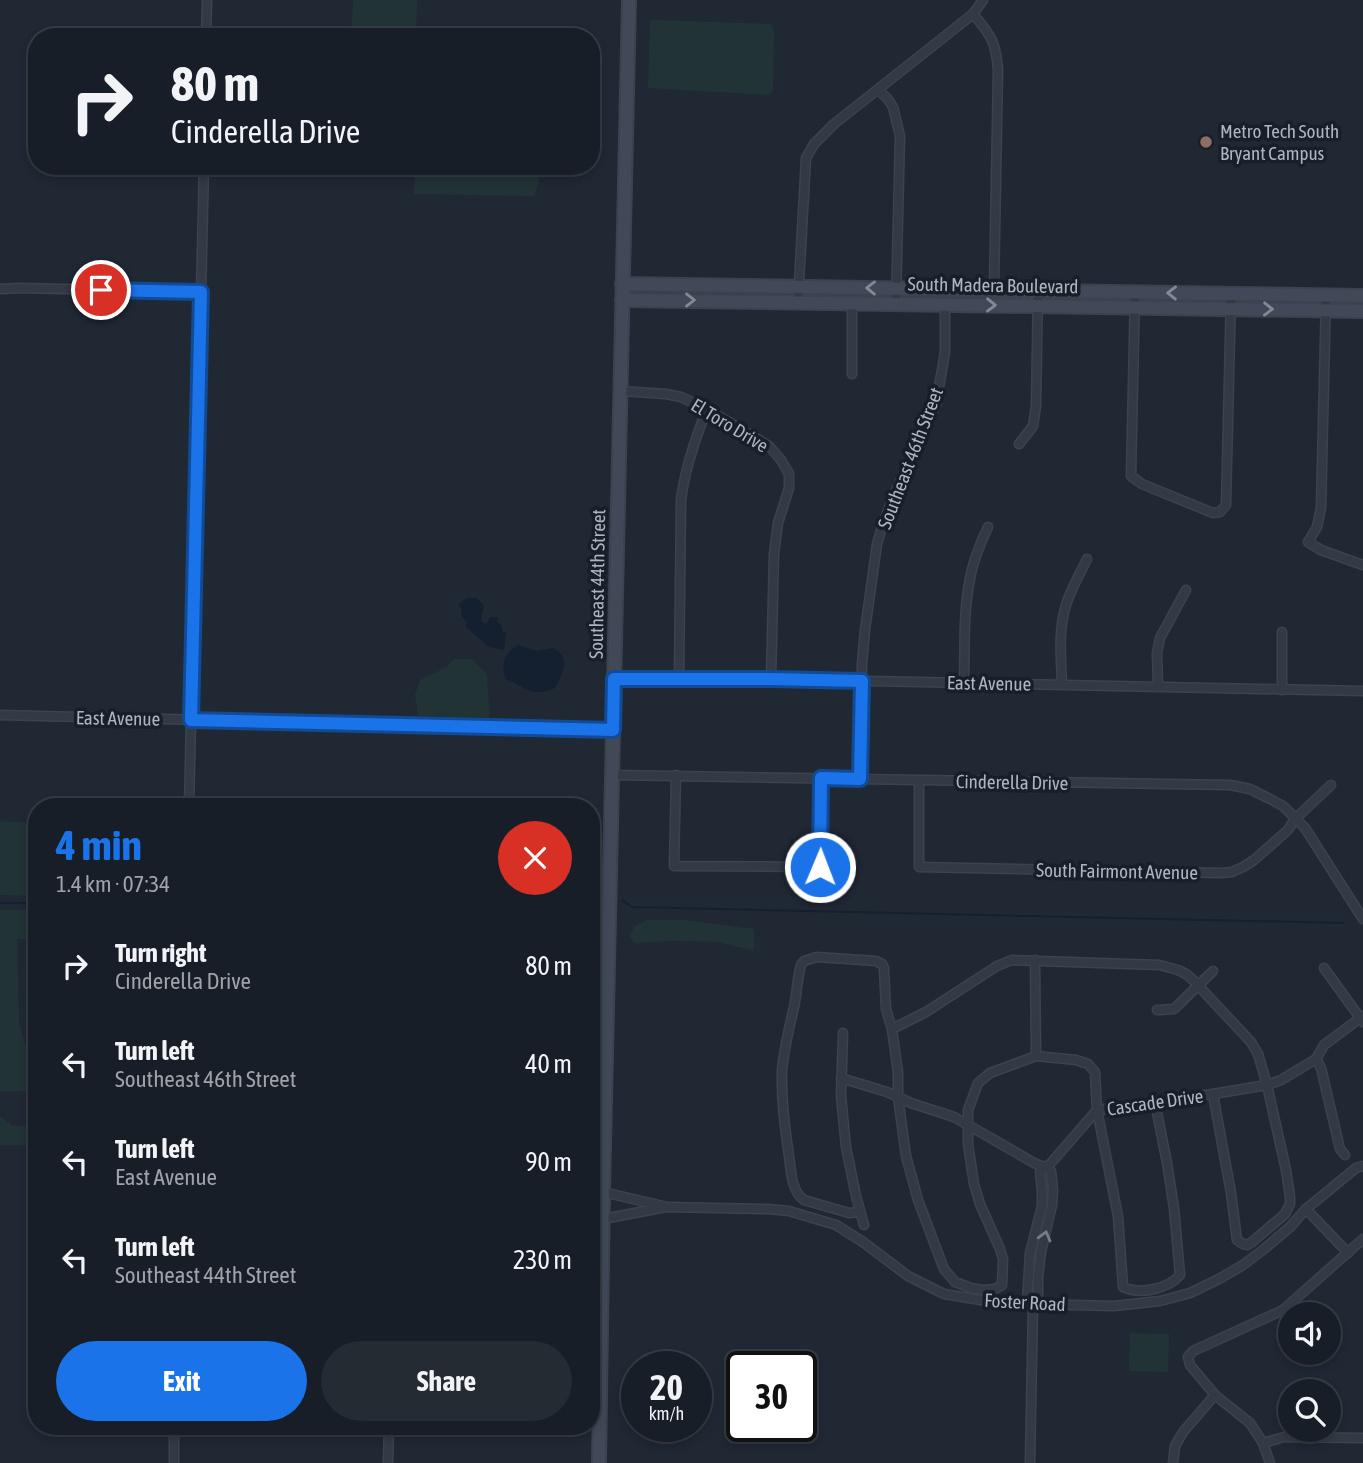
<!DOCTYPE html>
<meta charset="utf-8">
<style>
:root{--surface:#181e27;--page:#252b33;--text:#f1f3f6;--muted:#9fa2a7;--line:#363c44;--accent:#1a73e8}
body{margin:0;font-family:"Asap Condensed",sans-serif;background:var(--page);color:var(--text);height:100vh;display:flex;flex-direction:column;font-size:26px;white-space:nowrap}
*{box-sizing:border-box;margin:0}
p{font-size:23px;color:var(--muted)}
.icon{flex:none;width:38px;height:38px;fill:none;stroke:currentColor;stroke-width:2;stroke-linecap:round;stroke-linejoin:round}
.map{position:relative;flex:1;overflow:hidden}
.sheet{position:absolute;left:28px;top:798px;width:572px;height:637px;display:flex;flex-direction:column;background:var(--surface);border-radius:28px;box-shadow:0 4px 10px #0003,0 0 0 2px var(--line)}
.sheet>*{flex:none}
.top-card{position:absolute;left:28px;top:28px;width:572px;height:147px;border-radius:28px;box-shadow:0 4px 10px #0003,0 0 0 2px var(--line);background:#181e27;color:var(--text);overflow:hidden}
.controls{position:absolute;left:1278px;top:1302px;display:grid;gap:14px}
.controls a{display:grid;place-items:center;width:63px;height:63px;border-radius:50%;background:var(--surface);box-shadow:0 4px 10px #0003,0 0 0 2px var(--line);font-size:35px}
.speed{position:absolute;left:621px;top:1351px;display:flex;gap:14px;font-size:35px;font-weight:700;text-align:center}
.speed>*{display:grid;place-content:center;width:91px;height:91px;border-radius:50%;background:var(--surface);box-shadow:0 4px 10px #0003,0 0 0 2px var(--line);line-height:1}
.speed small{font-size:18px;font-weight:400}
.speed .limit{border:4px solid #111;border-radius:10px;background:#fff;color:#111}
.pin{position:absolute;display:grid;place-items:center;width:60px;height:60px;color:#fff;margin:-30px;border:4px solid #fff;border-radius:50%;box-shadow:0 2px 7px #0007}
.me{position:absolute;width:77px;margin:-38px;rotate:1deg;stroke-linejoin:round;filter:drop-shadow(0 0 5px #0008)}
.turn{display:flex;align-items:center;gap:24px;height:147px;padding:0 28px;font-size:32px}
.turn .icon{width:91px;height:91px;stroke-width:2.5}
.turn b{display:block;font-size:49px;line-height:60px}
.round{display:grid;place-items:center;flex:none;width:74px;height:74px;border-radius:37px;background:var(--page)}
.headline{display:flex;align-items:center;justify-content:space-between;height:119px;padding:0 28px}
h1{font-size:42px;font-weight:700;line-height:52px;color:var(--accent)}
.action{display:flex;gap:14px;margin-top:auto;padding:14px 28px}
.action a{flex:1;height:80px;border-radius:42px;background:var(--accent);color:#fff;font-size:28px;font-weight:700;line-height:80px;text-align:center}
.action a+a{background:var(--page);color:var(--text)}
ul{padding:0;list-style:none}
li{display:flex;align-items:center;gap:21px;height:98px;padding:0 28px}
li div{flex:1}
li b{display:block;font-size:26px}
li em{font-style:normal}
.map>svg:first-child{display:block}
.green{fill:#223335}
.water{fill:#142030}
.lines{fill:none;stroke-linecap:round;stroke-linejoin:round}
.stream{stroke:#142030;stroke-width:2}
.street-casing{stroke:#3c434e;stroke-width:11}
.secondary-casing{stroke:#3c434e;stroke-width:16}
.street{stroke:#333a45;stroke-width:8}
.secondary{stroke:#414958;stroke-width:12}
.oneway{stroke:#828a98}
.oneway2{stroke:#767e8a}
.route-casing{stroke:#114b97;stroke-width:18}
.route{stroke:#1a73e8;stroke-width:12}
.education-dot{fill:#8d6e63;stroke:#191f29;stroke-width:2.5}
.labels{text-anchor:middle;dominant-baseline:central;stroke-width:7;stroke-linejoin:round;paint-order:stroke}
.poi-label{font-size:19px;fill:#adb5c2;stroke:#191f29;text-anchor:start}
.street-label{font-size:19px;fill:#adb5c2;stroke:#191f29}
</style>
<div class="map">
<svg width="1363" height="1463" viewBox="0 0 1363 1463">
<rect width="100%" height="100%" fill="#202834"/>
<g class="green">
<path d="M353,0H417L416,37H349L352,24Z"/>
<path d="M654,20L771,24L774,30L773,90L768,95L648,88L650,21Z"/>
<path d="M415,166H421L435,175L455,176L483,171L489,166H536C543,175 538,186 534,196L414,194Z"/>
<path d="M454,659H472L487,674L490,718L418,716L415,695L420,680L447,667Z"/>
<path d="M0,821L37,823V896L0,895Z"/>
<path d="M0,910H37V939H17L19,1022L28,1055L37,1056V1091H0Z"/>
<path d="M647,920H684L754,929V951L718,942L675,941L634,943L630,936L634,927Z"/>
<path d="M0,1116L13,1126L37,1127V1145H0Z"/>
<path d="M1130,1333L1169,1334L1168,1372L1129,1371Z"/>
</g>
<g class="water">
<path d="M467,598H476L484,605L481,619L483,623H487L490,617H498L497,622L501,625L503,633L506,631L504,650L489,647L465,626L467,623L461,615L462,609L458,606L462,601Z"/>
<path d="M518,645L537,651L553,648C572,658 562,674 555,688C532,699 525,686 506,679C500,665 505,652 518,645Z"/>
</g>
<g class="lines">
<g class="stream">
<path d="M592,897H599"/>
<path d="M622,900L632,907L1343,923"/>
<path d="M0,903H37"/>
</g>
<g class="street-casing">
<g id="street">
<path d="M973,14C991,35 996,42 998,70L994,289"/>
<path d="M206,37L207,0"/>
<path d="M878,90L887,98L893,107L900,136L896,303"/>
<path d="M0,289L19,288L201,292"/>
<path d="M1135,292L1131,476L1142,484L1213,513L1220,512L1226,505L1231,294"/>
<path d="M1326,296L1321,508L1317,527L1308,542L1321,550L1363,565"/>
<path d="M798,301L806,158L814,144L834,124L973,14L983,0"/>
<path d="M852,374V302"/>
<path d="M621,391L666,394L681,397L707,409L769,446L781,460L789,474V488L778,523L774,554L771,679"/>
<path d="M1019,444L1033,426L1036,406L1038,290"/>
<path d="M614,679H771L1363,691"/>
<path d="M679,680L681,500C685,468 695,439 707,409"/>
<path d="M964,683C965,649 963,612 970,579C973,560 980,544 988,527"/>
<path d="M1062,684C1061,658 1058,631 1066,605C1071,589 1080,574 1087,559"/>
<path d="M1158,686L1157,653L1160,638L1186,590"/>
<path d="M1282,690V632"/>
<path d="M0,715L613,730"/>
<path d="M613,775L1230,785L1250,789L1270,799L1283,806L1305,828L1363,919"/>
<path d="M676,775L674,866L820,867L821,778"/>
<path d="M860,779L862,664L865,630L877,544L883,524L896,490L936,405L945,352V304"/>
<path d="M919,780V867L1221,873L1232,872L1243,867L1254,860L1288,830L1295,819L1331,785"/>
<path d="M189,807L204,166"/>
<path d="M1035,960L1036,1056"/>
<path d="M1324,968L1363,1022"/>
<path d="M1157,1010L1174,1009L1213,971"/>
<path d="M892,1029L926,1012L997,966L1012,960L1159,965L1178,970L1186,974L1193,980L1251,1042L1258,1054L1267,1085L1286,1170L1290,1197V1204L1285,1214L1252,1242L1247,1245L1243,1244L1237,1240L1231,1193L1213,1094"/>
<path d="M843,1033L841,1096L846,1147L856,1196L864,1225"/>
<path d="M1316,1059L1321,1068L1340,1149L1345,1155"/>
<path d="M841,1078L887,1092L911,1103L954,1117L1036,1164L1045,1167"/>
<path d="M603,1192L663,1206"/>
<path d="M1306,1209L1348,1253"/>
<path d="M860,1212L849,1213L804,1200C791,1191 791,1170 789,1156C785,1128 781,1099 782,1070C784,1049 789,1028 794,1007C797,993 797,979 801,965L804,961L817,957L876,961L882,964L884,968L886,1009L892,1029L898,1073V1097L906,1156L918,1200L944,1269L955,1282L971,1288L982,1290L995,1289L1002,1285L1003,1259L1000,1249L980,1204L974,1184L968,1144V1110L978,1083L990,1073L1036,1056L1076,1060L1088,1064L1095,1072L1097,1110L1118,1216L1123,1287C1140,1295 1168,1289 1180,1275L1174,1208L1167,1163L1155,1102"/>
<path d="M603,1219L666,1207L768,1209L789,1211L836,1225L863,1242L908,1276L944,1294L999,1303L1114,1306L1160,1301L1190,1293L1219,1279L1243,1265L1264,1249L1290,1227L1306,1209L1356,1168L1363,1166"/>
<path d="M1027,1303L1030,1253L1042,1206V1191L1040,1172L1051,1163L1097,1110L1213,1094L1267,1085L1281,1080L1316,1059L1324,1045L1363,1016"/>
<path d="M1038,1304V1277L1041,1252L1052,1205L1053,1190L1051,1171L1045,1167"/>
<path d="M1283,1310L1290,1324"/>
<path d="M1263,1443L1284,1437L1363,1438"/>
<path d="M174,1463V1426"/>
<path d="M388,1463L389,1426"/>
<path d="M1030,1463L1033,1304"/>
<path d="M1173,1463L1175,1446L1183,1432L1215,1395"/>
<path d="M1270,1463L1263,1443L1250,1423L1215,1395L1190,1365L1188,1357L1193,1351L1283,1310L1363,1239"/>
</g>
</g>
<g class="secondary-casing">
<g id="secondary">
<path d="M622,284L1363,296"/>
<path d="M622,300L1363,311"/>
<path d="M599,1463L603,1192L629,0"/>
</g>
</g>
<use href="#street" class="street"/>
<use href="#secondary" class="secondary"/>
</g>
<defs><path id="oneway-chevron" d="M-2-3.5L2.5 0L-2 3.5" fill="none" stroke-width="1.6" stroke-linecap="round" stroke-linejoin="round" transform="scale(1.75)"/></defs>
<g class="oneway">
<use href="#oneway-chevron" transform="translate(871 288) rotate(-179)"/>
<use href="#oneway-chevron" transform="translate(1172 293) rotate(-179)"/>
<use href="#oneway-chevron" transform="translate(690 300)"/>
<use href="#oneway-chevron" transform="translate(991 305) rotate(1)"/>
<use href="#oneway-chevron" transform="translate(1268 309) rotate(1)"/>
</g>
<use class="oneway2" href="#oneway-chevron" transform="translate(1045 1236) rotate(-75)"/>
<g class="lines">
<g class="route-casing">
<path id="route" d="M101,290L201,292L191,720L613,730L614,679H771L862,681L860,779L821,778L820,867"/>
</g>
<use href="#route" class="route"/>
</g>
<circle class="education-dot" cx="1206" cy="142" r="7"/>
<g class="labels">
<g class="poi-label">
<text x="1220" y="131">Metro Tech South<tspan x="1220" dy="22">Bryant Campus</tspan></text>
</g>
<g class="street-label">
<text transform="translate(993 285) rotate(1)">South Madera Boulevard</text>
<text transform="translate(730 425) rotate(31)">El Toro Drive</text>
<text transform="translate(910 458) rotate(-69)">Southeast 46th Street</text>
<text transform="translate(597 584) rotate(-89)">Southeast 44th Street</text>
<text transform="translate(989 683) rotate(1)">East Avenue</text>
<text transform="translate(118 718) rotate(1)">East Avenue</text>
<text transform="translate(1012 782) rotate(1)">Cinderella Drive</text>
<text transform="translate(1117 871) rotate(1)">South Fairmont Avenue</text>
<text transform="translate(1155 1102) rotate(-8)">Cascade Drive</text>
<text transform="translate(1025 1302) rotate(3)">Foster Road</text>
</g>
</g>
</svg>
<div class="controls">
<a><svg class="icon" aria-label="sound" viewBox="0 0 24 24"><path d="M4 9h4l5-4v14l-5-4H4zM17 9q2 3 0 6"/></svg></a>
<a><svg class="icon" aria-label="search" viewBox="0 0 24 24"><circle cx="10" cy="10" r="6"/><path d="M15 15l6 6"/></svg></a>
</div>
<div class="speed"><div>20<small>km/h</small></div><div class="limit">30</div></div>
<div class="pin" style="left:101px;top:290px;background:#d93025"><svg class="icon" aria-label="arrive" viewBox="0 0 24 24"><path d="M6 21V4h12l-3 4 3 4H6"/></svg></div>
<svg class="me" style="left:820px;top:867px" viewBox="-20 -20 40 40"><circle r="17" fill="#1a73e8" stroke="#fff" stroke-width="3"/><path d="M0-11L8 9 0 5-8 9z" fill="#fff"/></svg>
<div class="top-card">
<div class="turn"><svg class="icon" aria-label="right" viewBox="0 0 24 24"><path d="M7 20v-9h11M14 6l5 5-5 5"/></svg><div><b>80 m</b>Cinderella Drive</div></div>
</div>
<section class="sheet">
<div class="headline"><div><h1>4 min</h1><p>1.4 km · 07:34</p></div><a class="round" style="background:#d93025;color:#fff"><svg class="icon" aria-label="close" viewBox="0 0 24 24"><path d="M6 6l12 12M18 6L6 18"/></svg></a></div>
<ul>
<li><svg class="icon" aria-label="right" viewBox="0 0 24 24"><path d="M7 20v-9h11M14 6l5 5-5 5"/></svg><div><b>Turn right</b><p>Cinderella Drive</p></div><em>80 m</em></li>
<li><svg class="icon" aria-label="left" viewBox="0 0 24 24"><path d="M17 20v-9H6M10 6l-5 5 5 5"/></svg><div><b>Turn left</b><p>Southeast 46th Street</p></div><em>40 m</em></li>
<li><svg class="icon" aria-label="left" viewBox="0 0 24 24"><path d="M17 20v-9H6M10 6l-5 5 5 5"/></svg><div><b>Turn left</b><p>East Avenue</p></div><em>90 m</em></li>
<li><svg class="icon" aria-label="left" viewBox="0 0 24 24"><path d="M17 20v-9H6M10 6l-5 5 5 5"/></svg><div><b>Turn left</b><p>Southeast 44th Street</p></div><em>230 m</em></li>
</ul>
<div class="action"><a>Exit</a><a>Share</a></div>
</section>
</div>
